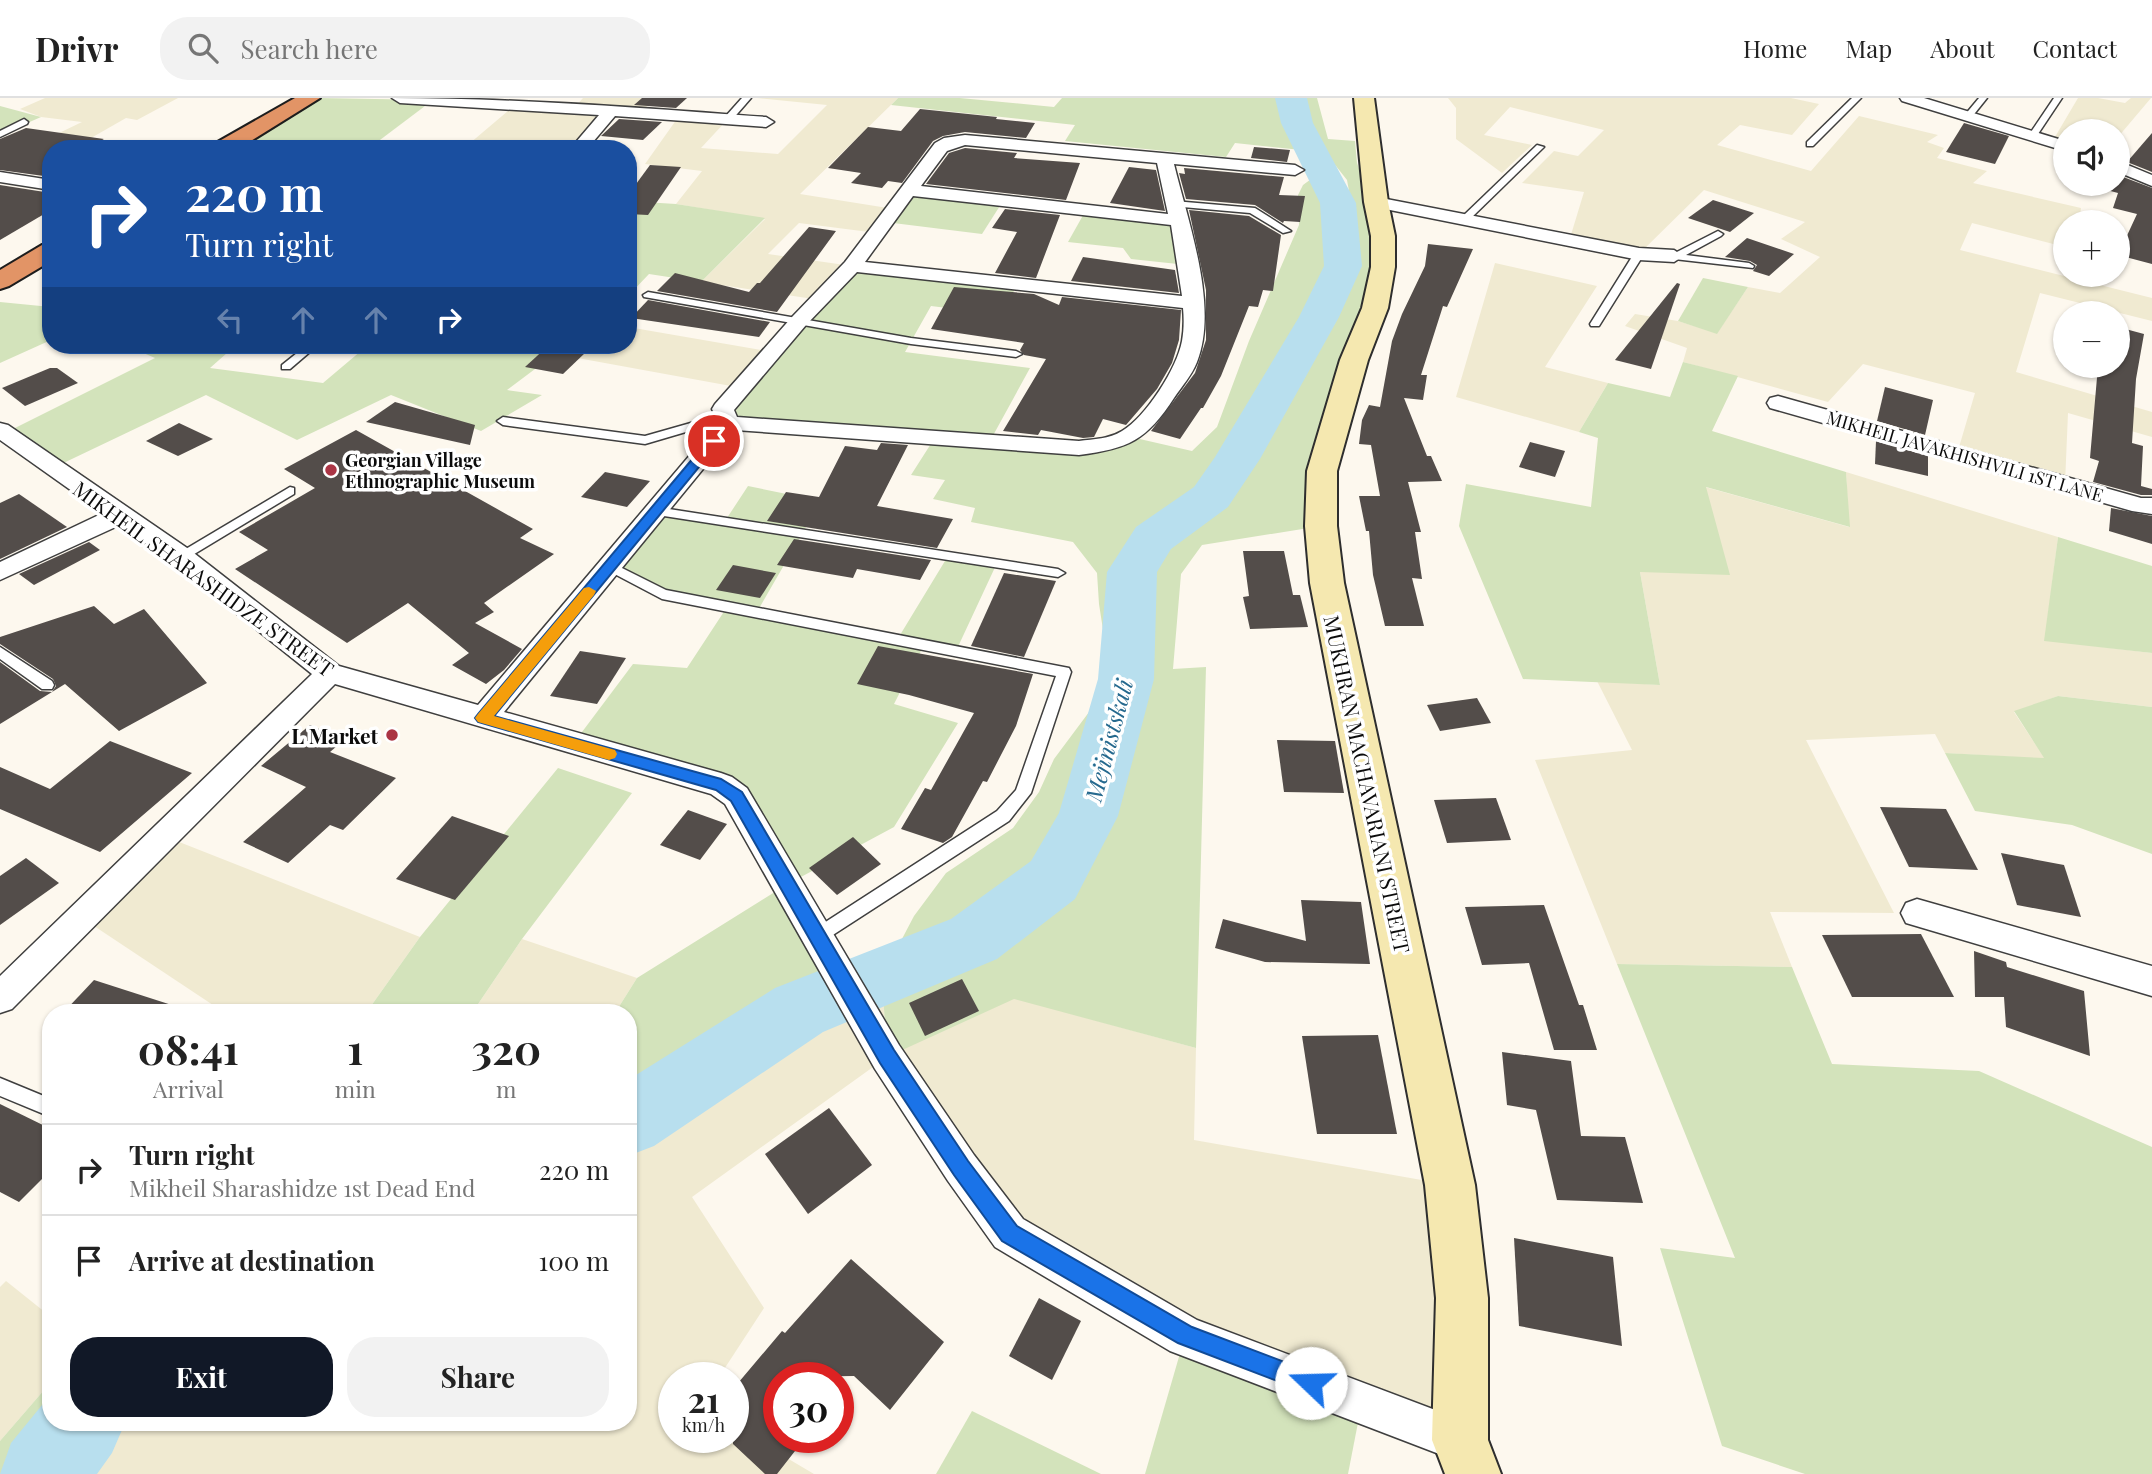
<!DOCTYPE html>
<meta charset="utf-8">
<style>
:root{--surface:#fff;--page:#f2f2f2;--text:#222;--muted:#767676;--line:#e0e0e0;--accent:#111827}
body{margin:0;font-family:"Playfair Display",serif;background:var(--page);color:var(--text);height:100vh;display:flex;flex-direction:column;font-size:26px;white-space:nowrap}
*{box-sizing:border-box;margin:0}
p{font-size:23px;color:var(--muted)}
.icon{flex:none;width:38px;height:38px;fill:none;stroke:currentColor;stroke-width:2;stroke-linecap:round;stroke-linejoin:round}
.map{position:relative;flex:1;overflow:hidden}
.drawer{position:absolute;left:42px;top:906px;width:595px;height:427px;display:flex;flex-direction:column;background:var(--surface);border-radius:28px;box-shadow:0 2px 5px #0004}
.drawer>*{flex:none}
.guide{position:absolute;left:42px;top:42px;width:595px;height:214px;border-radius:28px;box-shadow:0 2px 5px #0004;background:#1a4fa0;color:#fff;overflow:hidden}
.fabs{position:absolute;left:2053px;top:21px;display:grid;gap:14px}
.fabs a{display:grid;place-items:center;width:77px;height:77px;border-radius:50%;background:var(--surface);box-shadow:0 2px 5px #0004;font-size:35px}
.speed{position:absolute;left:658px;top:1264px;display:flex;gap:14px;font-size:35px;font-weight:700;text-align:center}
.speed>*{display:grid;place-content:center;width:91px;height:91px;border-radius:50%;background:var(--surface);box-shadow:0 2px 5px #0004;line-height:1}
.speed small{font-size:18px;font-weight:400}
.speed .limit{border:10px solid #d22;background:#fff;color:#111}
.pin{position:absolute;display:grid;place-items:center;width:60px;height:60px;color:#fff;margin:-30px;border:4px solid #fff;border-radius:50%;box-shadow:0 2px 7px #0007}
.me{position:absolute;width:77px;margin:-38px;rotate:291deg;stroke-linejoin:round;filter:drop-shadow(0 0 5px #0008)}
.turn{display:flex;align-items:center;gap:24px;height:147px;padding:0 28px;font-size:32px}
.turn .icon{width:91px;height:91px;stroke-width:2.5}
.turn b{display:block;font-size:49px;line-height:60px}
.lanes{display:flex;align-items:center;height:66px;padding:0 28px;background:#0003;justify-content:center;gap:35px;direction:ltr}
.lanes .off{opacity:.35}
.eta{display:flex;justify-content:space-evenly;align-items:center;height:119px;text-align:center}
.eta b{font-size:42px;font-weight:700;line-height:49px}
.primary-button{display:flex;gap:14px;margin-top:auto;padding:14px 28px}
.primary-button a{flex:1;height:80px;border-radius:28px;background:var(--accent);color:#fff;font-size:28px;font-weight:700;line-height:80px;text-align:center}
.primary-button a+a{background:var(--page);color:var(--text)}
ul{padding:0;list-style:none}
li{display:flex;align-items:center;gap:21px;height:91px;padding:0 28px;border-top:2px solid var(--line)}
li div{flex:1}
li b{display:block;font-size:26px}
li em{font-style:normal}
header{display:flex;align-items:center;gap:42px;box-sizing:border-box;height:98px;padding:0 35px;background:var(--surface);border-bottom:2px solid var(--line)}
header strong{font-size:33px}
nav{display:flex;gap:38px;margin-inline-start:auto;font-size:24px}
.search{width:490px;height:63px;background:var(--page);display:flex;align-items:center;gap:18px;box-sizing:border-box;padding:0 24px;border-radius:28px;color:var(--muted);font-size:26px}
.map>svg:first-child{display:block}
.farmland{fill:#f0ead1}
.green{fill:#d3e3bb}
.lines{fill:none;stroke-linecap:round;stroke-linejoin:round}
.river{fill:#b8dfee;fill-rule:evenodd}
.building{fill:#534d4a}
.lane-casing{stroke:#3f3f3f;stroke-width:3}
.street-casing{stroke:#3f3f3f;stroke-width:3}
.secondary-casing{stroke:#2e2e2e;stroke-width:4}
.highway-casing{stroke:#1d1d1d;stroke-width:4}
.lane{fill:#fff;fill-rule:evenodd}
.street{fill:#fff;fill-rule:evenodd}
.secondary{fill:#f5e8b0;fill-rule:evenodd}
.highway{fill:#e29466;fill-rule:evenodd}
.route{fill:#1a73e8;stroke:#114b97;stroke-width:2}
.slow{fill:#f59e0b}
.poi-dot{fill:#ab3545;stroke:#fff;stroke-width:2.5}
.labels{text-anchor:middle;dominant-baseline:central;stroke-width:7;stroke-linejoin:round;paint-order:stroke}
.far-street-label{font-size:18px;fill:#0c0c0c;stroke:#fff}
.far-poi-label{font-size:18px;font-weight:bold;fill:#0c0c0c;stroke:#fff;text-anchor:start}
.street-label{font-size:21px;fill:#0c0c0c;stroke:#fff}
.poi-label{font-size:21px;font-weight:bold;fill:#0c0c0c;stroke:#fff;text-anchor:end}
.water-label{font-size:23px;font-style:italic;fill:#25698e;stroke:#fff}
</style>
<header>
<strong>Drivr</strong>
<div class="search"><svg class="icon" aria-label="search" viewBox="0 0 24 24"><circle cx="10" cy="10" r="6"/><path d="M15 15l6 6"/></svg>Search here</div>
<nav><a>Home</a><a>Map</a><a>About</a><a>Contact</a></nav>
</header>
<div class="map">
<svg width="2152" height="1376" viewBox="0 0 2152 1376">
<rect width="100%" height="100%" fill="#fdf8ee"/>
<g class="farmland">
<path d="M45,0H178L137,22L126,20L91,40L57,36L82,24L41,19L20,11Z"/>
<path d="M583,0H654L641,15L611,13L578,51H463L515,7L573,11Z"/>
<path d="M757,0H898L800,96L894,111L877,135L799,125L768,156L852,168L820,202L701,184L765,121L676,106L702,73L645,66L679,18L728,21L701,50L778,56L827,7Z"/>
<path d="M1448,0H1791L1819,6L1792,37L1740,27L1717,47L1811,73L1859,18L1938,37L1927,44L1944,50L1937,60L1987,73L1973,85L2081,110L2079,124H2065V149L1972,125L1960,152L2152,200V223L2040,195L2016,274L2152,314V339L2068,315L2065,386L1957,356L1975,295L1863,266L1828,304L1683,264L1687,250L1625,228L1635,216L1678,223L1717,235L1748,189L1780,195L1820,159L1781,141L1805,124L1704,92L1639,156L1570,140L1584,94L1522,85L1554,53L1578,58L1604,32L1510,9L1484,37L1532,47L1502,75L1456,41V10Z"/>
<path d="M2078,0H2098L2125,5L2131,0H2151L2118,39V33H2065V48L2052,44Z"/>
<path d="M1495,165L1597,188L1545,269L1608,285L1579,334L1456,299Z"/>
<path d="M628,229L773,254L742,290L528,251L533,247H628Z"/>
<path d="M1846,374L2058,439L2045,542L2152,555V609L2058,598L2014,614L2045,661L1945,655L1935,636L1806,642L1894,815L1770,814L1792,869L1617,866L1535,662L1632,652L1597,583L1660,587L1640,474L1705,389L1849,429Z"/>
<path d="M164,738L420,839L366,915H225L82,820Z"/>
<path d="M522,841L637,880L615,915H472Z"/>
<path d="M882,879L887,958L1014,900L1196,950L1194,1042L1450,1087L1460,1342L1185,1238L1009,1135L887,959L692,1099L764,1210L719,1279H674V1339H733V1328L814,1376H52L43,1374L82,1325H628V1023L799,912Z"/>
<path d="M6,1183L51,1219V1284L0,1343V1189Z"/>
</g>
<g class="green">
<path d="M317,0L433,2L368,51H229Z"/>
<path d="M898,0H960L1054,9L1062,0H1291L1297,25L1311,53L1235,45L1226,59L1065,43L1075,27L891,7Z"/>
<path d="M1303,0H1317L1328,41L1355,43L1357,65L1383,138L1321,428L1202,447L1181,476L1173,571L1206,569L1196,950L1014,901L887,959L882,879L914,818L946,775L1013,730L1039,694L1054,661L1098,602L1108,564L1099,506L1097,475L1073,444L971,424L975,410L933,401L945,382L911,377L934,341L729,325L723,311L852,168L1017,186L1003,217L931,208L905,254L1030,270L990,343L1079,350L1131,339L1192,353L1217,329L1249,243L1299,127L1298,97L1303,87L1322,73L1338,105L1351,104L1347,82L1321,49Z"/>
<path d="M0,8L41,19L0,37Z"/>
<path d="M908,92L1003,103L982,136L885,124Z"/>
<path d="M628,103L676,106L765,120L701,184L649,176L628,198Z"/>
<path d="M1086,112L1178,122L1187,167L1131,161L1123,150L1068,144Z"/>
<path d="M1703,180L1748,189L1717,236L1678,223Z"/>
<path d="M0,204L51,209V242L0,265Z"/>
<path d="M125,247H236L210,270L323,285L368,247H533L529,251L555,256L507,292L542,297L481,333L391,297L297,342L206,297L53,370L5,335L155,260Z"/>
<path d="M1683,264L1738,278L1712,333L1846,374L1850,429L1706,389L1730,477L1640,474L1660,587L1523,581L1459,428L1466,386L1591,409L1598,340L1579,334L1608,285L1670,299Z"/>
<path d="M748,388L821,403L757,514L897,542L948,458L997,465L956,553L924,547L894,606L958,625L894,729L786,787L831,865L799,912L628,1023V915H615L637,880L786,787L736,698L573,646L633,566L687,570L727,509L662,496L610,468L656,413L725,423Z"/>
<path d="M2058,439L2152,468V555L2044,543Z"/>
<path d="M2058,598L2152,609V756L2072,727L1975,713L1945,655L2044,660L2014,613Z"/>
<path d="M558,670L632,695L522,841L472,915H366L420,839Z"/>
<path d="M1617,866L1792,869L1832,966L1979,973L2152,1049V1376H1805L1722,1348L1660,1150L1735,1160Z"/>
<path d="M1185,1238L1362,1304L1348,1376H1145Z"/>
<path d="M51,1284V1325H82L42,1376H0V1343Z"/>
<path d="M972,1313L1101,1376H936Z"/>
</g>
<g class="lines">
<g class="river">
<path d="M1275,0H1307L1313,25L1356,105L1362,168L1339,219L1260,361L1228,409L1171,451L1157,474L1154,581L1118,718L1075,801L997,861L823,934L654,1048L628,1058V982L775,890L951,821L1031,763L1059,715L1098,581L1107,474L1136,429L1194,389L1215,359L1299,219L1324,168L1320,105L1281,25Z"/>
<path d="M51,1296V1325H125L112,1355L97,1376H0L11,1345Z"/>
</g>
</g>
<g class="building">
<path d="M642,0H687L676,10L634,7Z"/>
<path d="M920,11L997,19L996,21L1035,25L1026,40L965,34L943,38L933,43L902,85L888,83L882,90L851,85L861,75L828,70L868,29L901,33Z"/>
<path d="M619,21L662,24L643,42L601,38Z"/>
<path d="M1964,25L2009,38L1995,66L1946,54Z"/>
<path d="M26,30L104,41L86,51H51V79L0,72V41Z"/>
<path d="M2152,35V74L2127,64Z"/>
<path d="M1254,49L1290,52L1287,64L1251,60Z"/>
<path d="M965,50L1017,55L1014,60L1080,65L1066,102L926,86L949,55Z"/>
<path d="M650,67L681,69L648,117L628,116V97Z"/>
<path d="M1129,69L1156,72L1165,113L1110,105Z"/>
<path d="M1184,70L1284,79L1279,97L1305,98L1300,124L1284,123L1283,125L1255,107L1186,101L1179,75L1185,76Z"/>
<path d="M2118,77L2152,90V166L2118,157L2137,116L2113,110L2118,95L2103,91L2107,86H2118Z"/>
<path d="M0,87L51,95V112L0,142Z"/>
<path d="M1713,102L1754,115L1730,134L1688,120Z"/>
<path d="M1005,111L1060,117L1036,180L995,175L1017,134L992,130Z"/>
<path d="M1189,112L1249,118L1281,137L1273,193L1263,192L1258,209L1249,208L1221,278L1203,310H1201L1180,341L1151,333L1195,275L1206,242V192Z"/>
<path d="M809,129L836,133L777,214L657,193L675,175L749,194L757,185H760Z"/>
<path d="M1747,140L1794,156L1769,178L1753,173L1757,167L1750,163L1725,159Z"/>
<path d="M1428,146L1473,151L1447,209L1443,208L1421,277H1427L1423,302L1404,300L1427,358H1431L1442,383L1408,384L1421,434H1415L1422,481L1412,480L1424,528H1385L1373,477L1369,433H1366L1359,398H1380L1371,347L1359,346L1362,322L1369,307L1380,309L1392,243L1402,216L1425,168Z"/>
<path d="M1083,159L1175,172L1179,195L1071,183Z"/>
<path d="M1677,185L1680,186L1651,271L1615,262Z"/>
<path d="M954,189L1034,196L1059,207L1062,199L1181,212L1179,242L1172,265L1157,291L1126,327L1103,321L1094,339L1083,340L1041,332L1038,337L1003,333L1046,261L1024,257L1020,252L1024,245L931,231Z"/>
<path d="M648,202L770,224L759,239L631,220Z"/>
<path d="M2118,229L2144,236L2136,281L2132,345L2143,348L2141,388L2152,391V397H2141L2093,384L2099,363L2090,360L2098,268H2118Z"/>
<path d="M549,247L586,254L563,276L525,269Z"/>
<path d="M50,270H57L78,285L25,308L2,290Z"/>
<path d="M1885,289L1933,302L1925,337L1877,323Z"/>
<path d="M395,304L475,327L470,347L366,324Z"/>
<path d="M179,325L213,341L178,358L146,343Z"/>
<path d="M356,332L533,431L520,440L554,456L484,505L494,514L475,525L522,551L504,572L486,586L452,567L469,555L408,505L347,545L235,471L268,452L239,434L315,390L284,371Z"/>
<path d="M1876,343L1928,358V378L1875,366Z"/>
<path d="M1530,344L1565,353L1555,379L1519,369Z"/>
<path d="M881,345L908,347L877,408L953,421L937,450L767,423L786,394L819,399L845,348L877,352Z"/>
<path d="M605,374L650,383L627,409L581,399Z"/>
<path d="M19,396L67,429L0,461V405Z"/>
<path d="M2111,410L2152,418V446L2109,433Z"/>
<path d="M794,441L931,462L920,482L857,471L853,480L777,467Z"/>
<path d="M89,444L100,452L34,487L19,476Z"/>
<path d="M1243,453H1284L1293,497H1300L1308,529L1250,531L1243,499L1249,498Z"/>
<path d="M733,467L776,475L760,500L716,492Z"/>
<path d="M1004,475L1056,483L1024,559L971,548Z"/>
<path d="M94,508L114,526L144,511L207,585L119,633L65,586L0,626V564L40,593L52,594L56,588L53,581L0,546V539Z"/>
<path d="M878,548L1033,576L1016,628L987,684L983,683L952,739L943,745L901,731L925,690L931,692L974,615L909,597L857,586Z"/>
<path d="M580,553L626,560L597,606L550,598Z"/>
<path d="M1477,600L1491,625L1440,633L1427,607Z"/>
<path d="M310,627L344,642L330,654L396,680L343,732L330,727L288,765L243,744L306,689L261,668Z"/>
<path d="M1277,642L1335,643L1344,695L1284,694Z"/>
<path d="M110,643L192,675L100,754L0,711V669L50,691Z"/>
<path d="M1496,700L1511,742L1447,745L1434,702Z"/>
<path d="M1880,709L1946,711L1978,772L1909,769Z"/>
<path d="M688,712L727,726L700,762L660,747Z"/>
<path d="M452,718L509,738L455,802L396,781Z"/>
<path d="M853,739L881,766L837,797L809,770Z"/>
<path d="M2001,755L2064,767L2081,819L2017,807Z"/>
<path d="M26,760L59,785L0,827V778Z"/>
<path d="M1301,802L1361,804L1370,866L1265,864L1215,850L1223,821L1306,843Z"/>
<path d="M1544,807L1579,907H1583L1597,952H1554L1529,865L1482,867L1465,809Z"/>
<path d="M1921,836L1954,899H1852L1822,837Z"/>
<path d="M1974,853L2006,864L2007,869L2084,893L2090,958L2006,929L2004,899H1975Z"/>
<path d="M962,881L979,913L925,938L909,905Z"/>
<path d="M94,882L181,910L180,915H63Z"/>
<path d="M1378,937L1397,1036H1317L1302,938Z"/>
<path d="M1502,954L1571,963L1581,1038L1625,1039L1643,1105L1557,1102L1536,1012L1507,1007Z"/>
<path d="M0,1006L51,1031V1072L19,1104L0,1094Z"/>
<path d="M829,1010L872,1067L808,1116L765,1056Z"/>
<path d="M1514,1140L1613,1159L1622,1248L1519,1228Z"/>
<path d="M851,1161L944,1244L890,1312L854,1278L779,1279V1339H806L777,1376H765L733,1346V1291L782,1233L785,1235Z"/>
<path d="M1039,1200L1081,1223L1052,1282L1009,1258Z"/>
</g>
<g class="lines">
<g class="lane-casing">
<g id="lane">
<path d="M742,0H751L731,23H725V19Z"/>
<path d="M1852,0H1861L1813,48H1807V44Z"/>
<path d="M1979,0H1987L1971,20H1965L1964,18Z"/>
<path d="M2054,0H2062L2036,39H2030L2029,37Z"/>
<path d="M24,21L28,24L27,26L0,39V33Z"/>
<path d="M1537,47L1544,49L1469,122H1463V118Z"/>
<path d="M1174,103L1255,110L1291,133L1283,135L1250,115L1171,108L1169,106Z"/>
<path d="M1718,133L1723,136L1721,138L1686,157L1749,165L1754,168L1753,170L1674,161L1669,158Z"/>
<path d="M1635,154L1644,156L1599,228H1591L1590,226Z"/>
<path d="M648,194L911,240L1016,253L1022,256L1016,259L911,246L644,199L643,197Z"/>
<path d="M307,247H318L290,271H282V267Z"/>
<path d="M726,315L732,319L730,321L645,346L503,327L497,323L503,319L645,338Z"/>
<path d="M290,389L294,390V396L186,461H176L174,458Z"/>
<path d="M656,409L1058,471L1065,475L1058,479L651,416V410Z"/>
<path d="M610,464L666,492L1069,570L1071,574L1031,695L1009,723L822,844L816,846L810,844L807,839L810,834L997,713L1016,692L1056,578L662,501L605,471V465Z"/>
<path d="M0,549L52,583L54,587L52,591H42L0,561Z"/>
<path d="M0,980L51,1001V1019L0,998Z"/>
</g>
</g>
<g class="street-casing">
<g id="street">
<path d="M392,0C517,0 641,10 766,19L774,24L766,29L615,18L587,51H570L599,17L400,5Z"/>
<path d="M1900,0H1924L2065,43V53L1902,3Z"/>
<path d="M965,37L1295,67L1304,72L1295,77L1174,66C1188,124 1219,208 1197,264C1192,277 1182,288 1174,300C1147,342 1128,351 1079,357L735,332L504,614L721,675L732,679L747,690L899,947L974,1057L1023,1121L1197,1222L1475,1327L1482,1342L1475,1357L1460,1364L1170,1253L995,1149L948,1083L875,971L725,706L711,696L335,586L12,911L0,915V878L312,576L172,464L120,427L0,482V464L103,415L0,342V325L8,327L190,452L339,568L478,607L718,324L712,311L715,306L792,219L845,164L935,45L944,40ZM965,47L1157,65L1168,116L921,88L947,53ZM913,98L1171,127L1182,198L865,164ZM857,174L1183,210C1184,220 1184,232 1182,243C1177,270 1146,319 1122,333C1109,341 1094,341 1079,343L737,319L734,312L806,227Z"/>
<path d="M2118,63L2152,77V88L2118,74Z"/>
<path d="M0,74L51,82V92L0,84Z"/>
<path d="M1376,99L1639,150L1674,152L1683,158L1674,164L1639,162L1370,108L1367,104L1370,100Z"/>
<path d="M1778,298L2141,400H2152V416L2132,413L1770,310L1767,305L1770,300Z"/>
<path d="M1917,801L2152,868V898L1906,825L1901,815L1906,805Z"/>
</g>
</g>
<g class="secondary-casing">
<path id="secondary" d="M1354,0H1374L1388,104L1395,138V169L1388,210L1368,262L1337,373V428L1344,485L1475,1087L1488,1200V1342L1501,1376H1445L1432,1342L1436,1200L1425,1087L1310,485L1305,428L1307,373L1340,262L1362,210L1371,169V138L1364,104Z"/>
</g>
<g class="highway-casing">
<g id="highway">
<path d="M295,0H320L238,51H211L214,46Z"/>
<path d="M51,145V163L9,188L0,191V172L42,147Z"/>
</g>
</g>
<use href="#lane" class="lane"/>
<use href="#street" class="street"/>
<use href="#secondary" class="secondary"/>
<use href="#highway" class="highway"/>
</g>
<path class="route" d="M714,339L718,340V346L494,618L721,681L742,694L894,952L968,1063L1017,1128L1192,1229L1319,1277L1323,1285L1319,1293L1311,1296L1178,1245L1002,1143L954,1077L880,965L731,703L716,692L478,624L475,620L478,616L710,340Z"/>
<path class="slow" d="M589,489L596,493L594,497L494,618L615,652L617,656L615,660L609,662L478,624L475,620L478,616L584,490Z"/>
<g class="poi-dot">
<circle cx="331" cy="372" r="7"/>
<circle cx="392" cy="637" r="7"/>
</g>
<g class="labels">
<g class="far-street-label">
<text transform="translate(1965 358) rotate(16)">MIKHEIL JAVAKHISHVILI 1ST LANE</text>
</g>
<g class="far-poi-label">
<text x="345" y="362">Georgian Village<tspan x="345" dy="21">Ethnographic Museum</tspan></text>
</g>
<g class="street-label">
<text transform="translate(204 480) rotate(36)">MIKHEIL SHARASHIDZE STREET</text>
<text transform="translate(1368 686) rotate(78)">MUKHRAN MACHAVARIANI STREET</text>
</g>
<g class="poi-label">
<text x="378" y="637">L Market</text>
</g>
<g class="water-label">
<text transform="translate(1108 642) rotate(-75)">Mejinistskali</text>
</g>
</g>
</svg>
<div class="fabs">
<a><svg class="icon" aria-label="sound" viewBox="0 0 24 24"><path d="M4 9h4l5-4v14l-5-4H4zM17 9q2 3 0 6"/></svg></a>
<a>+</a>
<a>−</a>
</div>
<div class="speed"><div>21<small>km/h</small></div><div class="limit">30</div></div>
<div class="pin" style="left:714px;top:343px;background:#d93025"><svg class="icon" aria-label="arrive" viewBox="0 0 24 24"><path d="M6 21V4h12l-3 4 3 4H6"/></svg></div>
<svg class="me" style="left:1311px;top:1285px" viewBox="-20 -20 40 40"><circle r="19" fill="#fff"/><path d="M0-13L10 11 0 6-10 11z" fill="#1a73e8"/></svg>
<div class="guide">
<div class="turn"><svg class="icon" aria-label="right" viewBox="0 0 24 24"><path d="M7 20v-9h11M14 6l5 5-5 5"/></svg><div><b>220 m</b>Turn right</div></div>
<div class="lanes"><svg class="icon off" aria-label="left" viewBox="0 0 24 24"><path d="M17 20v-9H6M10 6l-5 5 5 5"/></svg><svg class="icon off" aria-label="ahead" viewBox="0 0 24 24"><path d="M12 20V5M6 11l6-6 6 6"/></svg><svg class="icon off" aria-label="ahead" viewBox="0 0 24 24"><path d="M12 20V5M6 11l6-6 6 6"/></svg><svg class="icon" aria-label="right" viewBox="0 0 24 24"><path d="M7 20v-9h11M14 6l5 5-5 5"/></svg></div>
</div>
<section class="drawer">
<div class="eta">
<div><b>08:41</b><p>Arrival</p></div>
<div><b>1</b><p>min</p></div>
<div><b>320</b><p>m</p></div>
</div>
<ul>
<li><svg class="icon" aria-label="right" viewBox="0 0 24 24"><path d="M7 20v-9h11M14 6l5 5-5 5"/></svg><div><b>Turn right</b><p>Mikheil Sharashidze 1st Dead End</p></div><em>220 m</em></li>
<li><svg class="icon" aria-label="arrive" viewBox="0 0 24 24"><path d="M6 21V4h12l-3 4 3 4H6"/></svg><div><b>Arrive at destination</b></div><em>100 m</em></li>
</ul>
<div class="primary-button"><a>Exit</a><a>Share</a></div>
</section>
</div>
